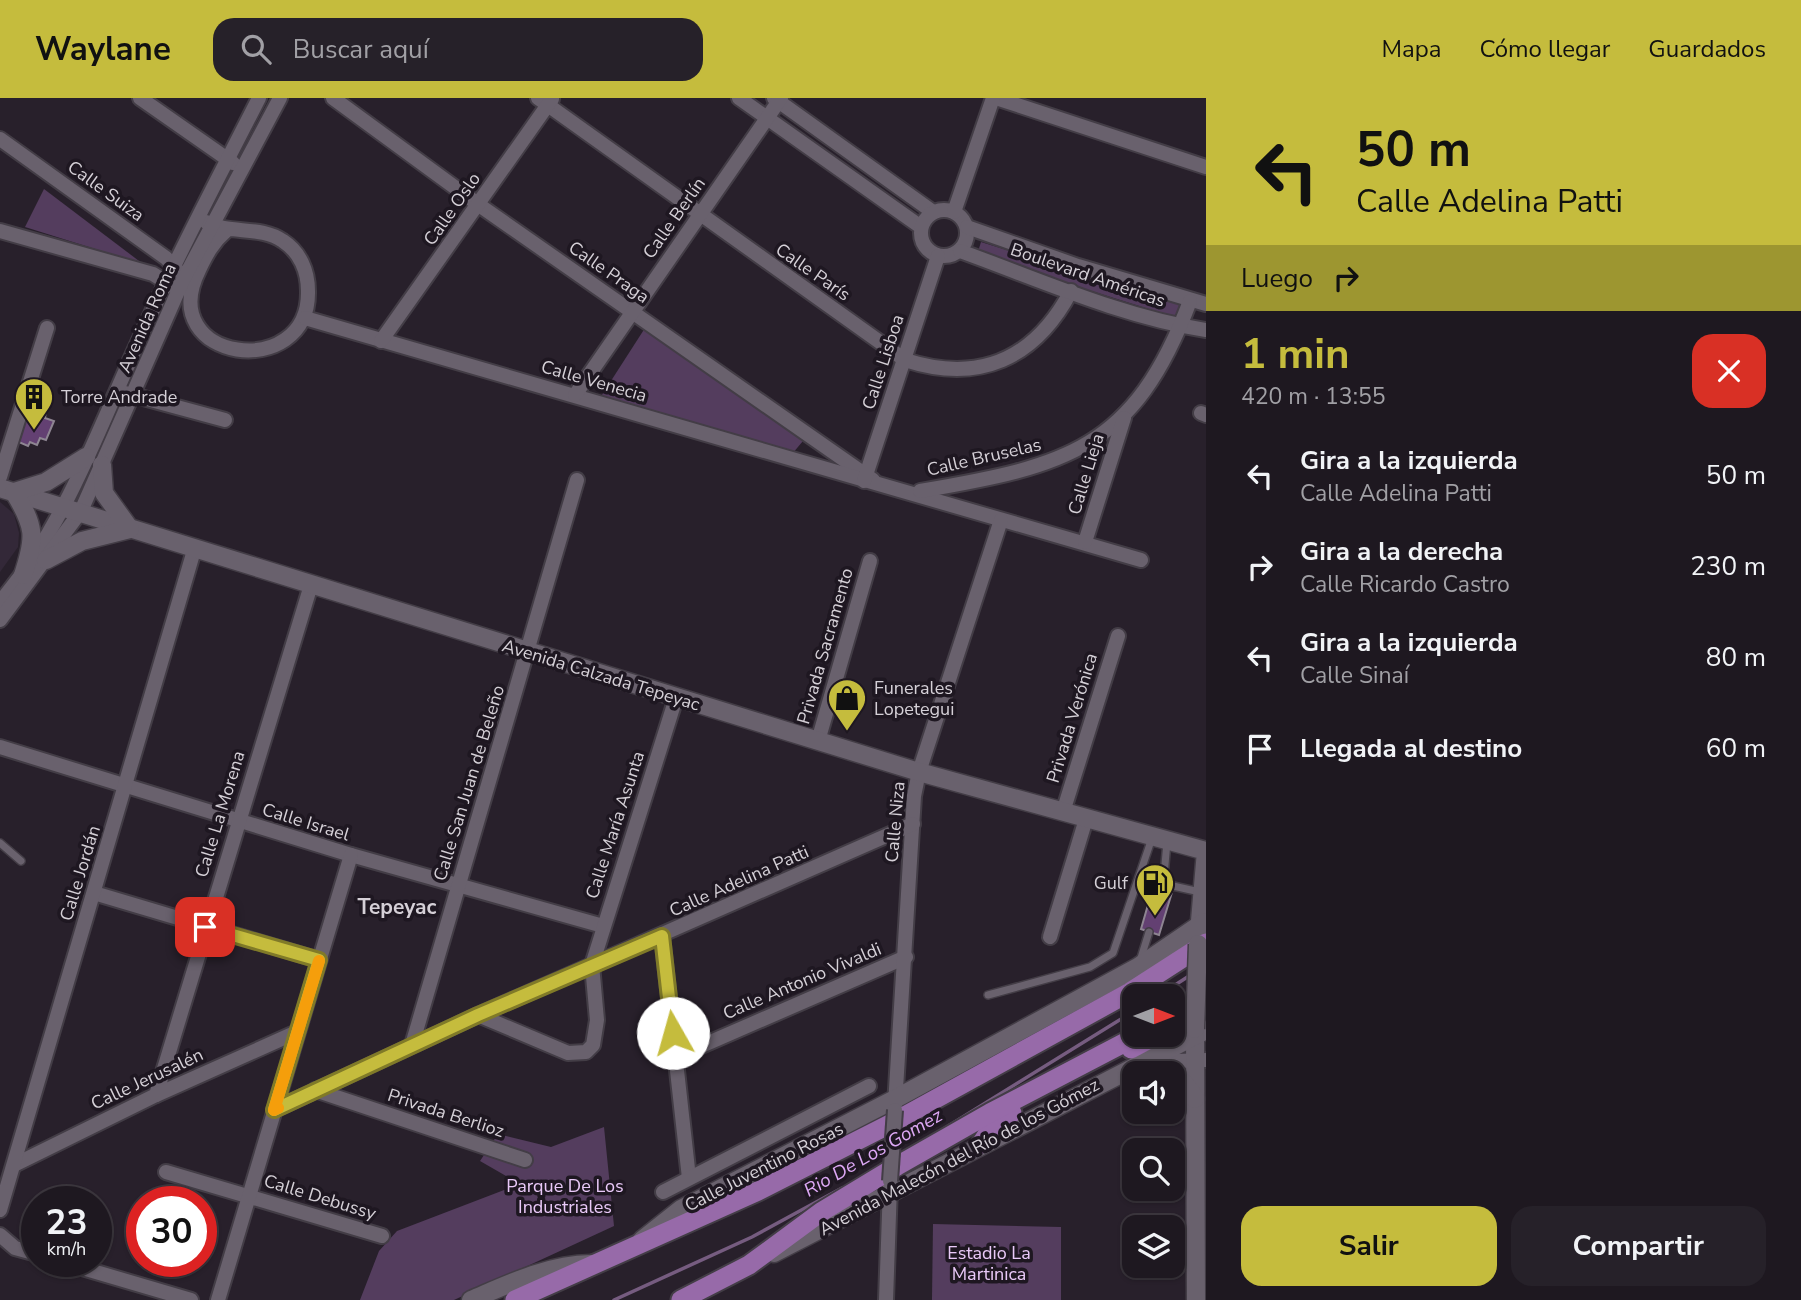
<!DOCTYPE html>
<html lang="es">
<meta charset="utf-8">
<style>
:root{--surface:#1e1820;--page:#262129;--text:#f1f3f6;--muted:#a1a0a5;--line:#3c373e;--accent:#c5bc3d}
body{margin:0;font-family:"Nunito Sans",sans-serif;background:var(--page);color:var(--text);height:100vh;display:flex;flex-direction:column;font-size:26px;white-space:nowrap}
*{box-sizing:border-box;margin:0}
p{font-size:23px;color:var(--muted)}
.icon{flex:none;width:38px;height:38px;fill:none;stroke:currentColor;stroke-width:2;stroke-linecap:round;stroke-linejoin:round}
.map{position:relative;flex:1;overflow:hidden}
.drawer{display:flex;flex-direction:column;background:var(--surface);width:595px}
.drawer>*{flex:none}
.top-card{background:#c5bc3d;color:#111;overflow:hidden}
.needle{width:46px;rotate:90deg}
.controls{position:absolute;left:1122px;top:886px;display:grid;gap:14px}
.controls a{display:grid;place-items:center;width:63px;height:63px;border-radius:14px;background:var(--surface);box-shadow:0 2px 5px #0004,0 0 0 2px var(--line);font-size:35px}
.speed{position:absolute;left:21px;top:1088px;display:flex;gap:14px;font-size:35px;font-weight:700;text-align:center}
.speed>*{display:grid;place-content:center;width:91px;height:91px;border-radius:50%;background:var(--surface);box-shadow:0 2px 5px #0004,0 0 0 2px var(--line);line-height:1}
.speed small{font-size:18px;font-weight:400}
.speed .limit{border:10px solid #d22;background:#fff;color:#111}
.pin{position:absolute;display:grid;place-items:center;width:60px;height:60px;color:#fff;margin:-30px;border-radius:14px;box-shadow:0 4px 10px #0006}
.me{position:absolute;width:77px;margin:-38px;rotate:353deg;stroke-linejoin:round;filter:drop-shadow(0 0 5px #0008)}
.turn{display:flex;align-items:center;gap:24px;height:147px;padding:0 35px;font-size:32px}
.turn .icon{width:91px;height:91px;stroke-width:2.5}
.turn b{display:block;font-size:49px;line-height:60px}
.then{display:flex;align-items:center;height:66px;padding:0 35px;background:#0003;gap:14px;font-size:26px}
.round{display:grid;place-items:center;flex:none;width:74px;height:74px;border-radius:21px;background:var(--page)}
.summary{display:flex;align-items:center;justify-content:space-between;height:119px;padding:0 35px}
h1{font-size:42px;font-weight:700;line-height:52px;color:var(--accent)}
.primary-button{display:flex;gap:14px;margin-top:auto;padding:14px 35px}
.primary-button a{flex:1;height:80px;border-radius:21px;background:var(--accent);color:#111;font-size:28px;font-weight:700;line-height:80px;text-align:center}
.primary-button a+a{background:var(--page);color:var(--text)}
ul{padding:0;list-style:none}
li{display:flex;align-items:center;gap:21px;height:91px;padding:0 35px}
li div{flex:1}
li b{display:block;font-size:26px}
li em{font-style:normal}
header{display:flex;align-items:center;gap:42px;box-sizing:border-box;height:98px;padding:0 35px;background:var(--accent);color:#111}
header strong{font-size:33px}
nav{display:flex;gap:38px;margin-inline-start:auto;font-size:24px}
.search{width:490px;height:63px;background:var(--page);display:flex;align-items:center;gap:18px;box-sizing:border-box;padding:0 24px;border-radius:21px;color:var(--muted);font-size:26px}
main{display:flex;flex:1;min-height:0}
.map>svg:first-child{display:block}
.built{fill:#332838}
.green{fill:#543d5e}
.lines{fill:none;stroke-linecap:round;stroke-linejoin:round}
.stream{stroke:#765c80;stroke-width:3.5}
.building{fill:#634072;stroke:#8e8592;stroke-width:2}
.service-casing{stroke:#433d46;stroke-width:10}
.minor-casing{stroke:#433d46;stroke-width:18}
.tertiary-casing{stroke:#433d46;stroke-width:21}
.primary-casing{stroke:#433d46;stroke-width:23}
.service{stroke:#69616d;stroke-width:7}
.minor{stroke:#69616d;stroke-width:14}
.tertiary{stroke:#69616d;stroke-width:18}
.primary{stroke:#976aa9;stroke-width:19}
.minor-bridge-casing{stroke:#433d46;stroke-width:18;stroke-linecap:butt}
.tertiary-bridge-casing{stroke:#433d46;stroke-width:21;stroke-linecap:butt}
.minor-bridge{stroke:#69616d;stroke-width:14}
.tertiary-bridge{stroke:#69616d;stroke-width:18}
.route-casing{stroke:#807a28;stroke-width:18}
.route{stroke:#c5bc3d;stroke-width:12}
.slow{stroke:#f59e0b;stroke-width:12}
.labels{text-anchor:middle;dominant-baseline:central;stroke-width:7;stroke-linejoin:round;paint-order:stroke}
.street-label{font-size:18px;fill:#d5d0d7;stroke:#1e1721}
.poi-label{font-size:18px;fill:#d5d0d7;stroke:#1e1721;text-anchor:start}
.park-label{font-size:18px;fill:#e9c9f8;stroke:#1e1721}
.water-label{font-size:19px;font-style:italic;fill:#dda8f5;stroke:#1e1721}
.quarter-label{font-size:21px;font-weight:bold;fill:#d5d0d7;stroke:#1e1721}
</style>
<header>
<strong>Waylane</strong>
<div class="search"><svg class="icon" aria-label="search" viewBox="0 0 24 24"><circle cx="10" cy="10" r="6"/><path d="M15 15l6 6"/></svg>Buscar aquí</div>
<nav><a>Mapa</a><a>Cómo llegar</a><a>Guardados</a></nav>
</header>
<main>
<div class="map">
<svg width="1206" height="1202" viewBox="0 0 1206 1202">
<rect width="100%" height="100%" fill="#28202b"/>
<path class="built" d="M0,404L14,416L19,435L18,449L0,474Z"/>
<g class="green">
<path d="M44,91L143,166L25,129Z"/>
<path d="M981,144L1180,206L1178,216L1174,219L977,157Z"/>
<path d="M645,230L803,343L792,356L600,300Z"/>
<path d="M604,1029L614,1128L454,1202H360L379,1153L397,1133L520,1086L480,1063L498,1036L551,1049Z"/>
<path d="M933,1126L1061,1129V1202H932Z"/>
</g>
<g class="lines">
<g class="stream">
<path d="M1158,898L1189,878"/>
<path d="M945,1030L1134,913"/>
<path d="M614,1202L752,1139L842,1090"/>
</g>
</g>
<g class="building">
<path d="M26,308L46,313L45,320L54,323L46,342L40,340L37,347L30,344L28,348L14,342Z"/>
<path d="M1154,786L1173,791L1159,837L1141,831Z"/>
</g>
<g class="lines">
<g class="service-casing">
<g id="service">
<path d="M0,745L21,763"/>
<path d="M1164,786L1200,794"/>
<path d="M1163,789L1167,744"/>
<path d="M1140,863L1149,834"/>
<path d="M988,897L1090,869L1113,855L1152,740"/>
</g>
</g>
<g class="minor-casing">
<g id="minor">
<path d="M140,0L233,65"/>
<path d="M333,0L479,107L873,382"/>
<path d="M538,0L905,262C979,286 1035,261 1071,193"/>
<path d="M739,0L921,129"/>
<path d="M774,0L933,114"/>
<path d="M996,0L1206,69"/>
<path d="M0,41L166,160L178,173"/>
<circle cx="944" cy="135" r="23"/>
<path d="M954,114L993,0"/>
<path d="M206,124C230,137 260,127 283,143C300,154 308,173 308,193C310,285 153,264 199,172C206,157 213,144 226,133"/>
<path d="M967,129L1078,168L1206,206"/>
<path d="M0,133L153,176L172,188"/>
<path d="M960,153C1040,182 1122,219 1206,232"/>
<path d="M305,220L1141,462"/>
<path d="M381,243L552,1"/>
<path d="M125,295L225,322"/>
<path d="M575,297L781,0"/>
<path d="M1201,315L1206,317"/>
<path d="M0,379L47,230"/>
<path d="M864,383L938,158"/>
<path d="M920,393C1066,368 1134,352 1190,203"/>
<path d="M1085,444L1124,320"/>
<path d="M0,504C66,427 99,329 141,238C177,157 219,79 259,0"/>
<path d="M0,522L81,413L183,182L280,0"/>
<path d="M818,643L870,463"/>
<path d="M0,649L351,757L603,828"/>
<path d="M1063,714L1118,538"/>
<path d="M94,795L319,862"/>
<path d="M662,838L689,1080"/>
<path d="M1050,839L1086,721"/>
<path d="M478,917L568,955L586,954L593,947L597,922L592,867L676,600"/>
<path d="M412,947L577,382"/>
<path d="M676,959L906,859"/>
<path d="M1148,964L1206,962"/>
<path d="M315,992L525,1062"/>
<path d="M156,997L311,487"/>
<path d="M895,1007L914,698L919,674L1001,422"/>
<path d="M274,1012L478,917L913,726"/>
<path d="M14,1067L156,997L297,934"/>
<path d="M166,1074L382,1138"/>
<path d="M663,1094L869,988"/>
<path d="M0,1112L195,449"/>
<path d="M0,1137L15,1150L37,1156"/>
<path d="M62,1164L191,1202"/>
<path d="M218,1202L351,757"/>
<path d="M886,1202L890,1088"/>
</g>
</g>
<g class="tertiary-casing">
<g id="tertiary">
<path d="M0,390L919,674L1206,753L1198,846"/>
<path d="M46,462L82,443L130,431L104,395L102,367"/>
<path d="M23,477C36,438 35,429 14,394L46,384L86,359"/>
<path d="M1195,931L1196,1202"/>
<path d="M1140,965C1165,971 1183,976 1195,1001"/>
<path d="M642,1142L681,1111L895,1001L1138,869L1204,824"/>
<path d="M774,1155L1206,932"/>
<path d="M471,1202C511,1185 547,1167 591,1166"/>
</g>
</g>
<g class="primary-casing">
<g id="primary">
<path d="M1172,929L1205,903"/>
<path d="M1131,951L1159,936"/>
<path d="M981,1046L992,1029L1012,1015"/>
<path d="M515,1202L758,1093L890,1026L1130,894L1206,845"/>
<path d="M681,1202L749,1167L821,1114L897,1068L990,1015L1141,936"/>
</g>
</g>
<use href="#service" class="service"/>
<use href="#minor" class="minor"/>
<use href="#tertiary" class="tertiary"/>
<use href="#primary" class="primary"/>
<g class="minor-bridge-casing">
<path id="minor-bridge" d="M890,1083L895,1012"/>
</g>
<g class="tertiary-bridge-casing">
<path id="tertiary-bridge" d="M1195,931L1198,846"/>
</g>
<use href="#minor-bridge" class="minor-bridge"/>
<use href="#tertiary-bridge" class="tertiary-bridge"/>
</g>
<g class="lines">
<g class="route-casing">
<path id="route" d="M205,829L319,862L274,1012L478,917L662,838L673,935"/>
</g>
<use href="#route" class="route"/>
<path class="slow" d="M278,1010L274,1012L319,863"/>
</g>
<defs>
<g id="building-pin" transform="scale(2.0125)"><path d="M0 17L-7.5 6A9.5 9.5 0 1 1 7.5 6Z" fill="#c5bc3d" stroke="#1e1721"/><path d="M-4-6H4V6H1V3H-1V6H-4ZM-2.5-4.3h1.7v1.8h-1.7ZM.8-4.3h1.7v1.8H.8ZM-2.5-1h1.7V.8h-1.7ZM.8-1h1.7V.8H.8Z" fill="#111"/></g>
<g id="shop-pin" transform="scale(2.0125)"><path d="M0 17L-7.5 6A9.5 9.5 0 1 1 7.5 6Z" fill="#c5bc3d" stroke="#1e1721"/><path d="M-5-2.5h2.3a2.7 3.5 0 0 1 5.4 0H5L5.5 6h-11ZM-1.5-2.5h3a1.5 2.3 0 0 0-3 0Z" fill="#111"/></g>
<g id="fuel-pin" transform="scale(2.0125)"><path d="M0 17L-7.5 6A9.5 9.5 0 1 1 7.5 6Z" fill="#c5bc3d" stroke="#1e1721"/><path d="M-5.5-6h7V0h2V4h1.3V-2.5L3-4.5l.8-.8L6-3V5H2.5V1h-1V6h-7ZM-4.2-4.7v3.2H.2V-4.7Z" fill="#111"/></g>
</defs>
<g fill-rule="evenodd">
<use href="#building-pin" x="34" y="299"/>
<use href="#shop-pin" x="847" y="600"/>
<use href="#fuel-pin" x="1155" y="785"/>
</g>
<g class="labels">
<g class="street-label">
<text transform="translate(106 93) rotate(36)">Calle Suiza</text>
<text transform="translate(452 111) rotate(-55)">Calle Oslo</text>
<text transform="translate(674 120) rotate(-55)">Calle Berlín</text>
<text transform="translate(609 174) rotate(35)">Calle Praga</text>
<text transform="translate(813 174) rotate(35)">Calle París</text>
<text transform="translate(1088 177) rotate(19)">Boulevard Américas</text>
<text transform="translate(147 220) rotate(-66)">Avenida Roma</text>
<text transform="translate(883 264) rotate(-72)">Calle Lisboa</text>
<text transform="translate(594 283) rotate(16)">Calle Venecia</text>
<text transform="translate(984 359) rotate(-13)">Calle Bruselas</text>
<text transform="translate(1086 376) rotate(-73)">Calle Lieja</text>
<text transform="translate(825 548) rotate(-74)">Privada Sacramento</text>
<text transform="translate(601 577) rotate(17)">Avenida Calzada Tepeyac</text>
<text transform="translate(1072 620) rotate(-73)">Privada Verónica</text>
<text transform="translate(469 685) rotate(-73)">Calle San Juan de Beleño</text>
<text transform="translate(220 716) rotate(-73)">Calle La Morena</text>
<text transform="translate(306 724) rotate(17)">Calle Israel</text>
<text transform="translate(895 724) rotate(-85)">Calle Niza</text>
<text transform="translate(615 727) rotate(-72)">Calle María Asunta</text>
<text transform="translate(80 775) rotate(-73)">Calle Jordán</text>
<text transform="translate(739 783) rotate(-24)">Calle Adelina Patti</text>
<text transform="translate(802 883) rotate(-23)">Calle Antonio Vivaldi</text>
<text transform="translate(147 981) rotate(-25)">Calle Jerusalén</text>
<text transform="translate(446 1015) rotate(18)">Privada Berlioz</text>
<text transform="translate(959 1059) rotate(-28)">Avenida Malecón del Río de los Gómez</text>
<text transform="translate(764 1069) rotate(-27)">Calle Juventino Rosas</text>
<text transform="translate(320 1099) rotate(17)">Calle Debussy</text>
</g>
<g class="poi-label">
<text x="61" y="299">Torre Andrade</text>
<text x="874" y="590">Funerales<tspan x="874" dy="21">Lopetegui</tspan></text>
<text x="1128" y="785" text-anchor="end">Gulf</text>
</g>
<g class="park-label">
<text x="565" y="1088">Parque De Los<tspan x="565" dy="21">Industriales</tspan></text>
<text x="989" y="1155">Estadio La<tspan x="989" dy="21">Martinica</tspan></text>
</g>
<g class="water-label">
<text transform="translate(873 1055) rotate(-30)">Rio De Los Gomez</text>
</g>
<g class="quarter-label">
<text x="397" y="809">Tepeyac</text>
</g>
</g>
</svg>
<div class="controls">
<a><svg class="needle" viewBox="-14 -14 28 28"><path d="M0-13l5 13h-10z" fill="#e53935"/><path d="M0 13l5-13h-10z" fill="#a1a0a5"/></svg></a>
<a><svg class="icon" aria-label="sound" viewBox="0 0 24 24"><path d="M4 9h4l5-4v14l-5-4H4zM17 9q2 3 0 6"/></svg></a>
<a><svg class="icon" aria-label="search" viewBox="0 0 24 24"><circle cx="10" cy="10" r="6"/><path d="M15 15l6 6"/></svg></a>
<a><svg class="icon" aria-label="layers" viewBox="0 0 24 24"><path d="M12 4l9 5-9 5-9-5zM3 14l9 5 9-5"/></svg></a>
</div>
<div class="speed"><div>23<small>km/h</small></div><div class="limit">30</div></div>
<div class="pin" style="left:205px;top:829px;background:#d93025"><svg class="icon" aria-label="arrive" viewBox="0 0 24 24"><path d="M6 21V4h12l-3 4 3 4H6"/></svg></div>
<svg class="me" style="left:673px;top:935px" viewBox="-20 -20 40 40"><circle r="19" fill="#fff"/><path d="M0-13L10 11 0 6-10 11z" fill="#c5bc3d"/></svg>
</div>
<section class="drawer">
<div class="top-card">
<div class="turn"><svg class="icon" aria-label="left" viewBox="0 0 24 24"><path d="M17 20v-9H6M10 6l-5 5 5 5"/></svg><div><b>50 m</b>Calle Adelina Patti</div></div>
<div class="then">Luego<svg class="icon" aria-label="right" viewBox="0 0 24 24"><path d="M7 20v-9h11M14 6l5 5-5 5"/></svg></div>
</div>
<div class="summary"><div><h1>1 min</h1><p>420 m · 13:55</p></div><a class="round" style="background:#d93025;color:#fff"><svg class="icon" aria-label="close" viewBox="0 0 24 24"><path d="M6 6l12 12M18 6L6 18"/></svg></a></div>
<ul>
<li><svg class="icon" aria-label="left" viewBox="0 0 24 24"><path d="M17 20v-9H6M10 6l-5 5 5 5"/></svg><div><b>Gira a la izquierda</b><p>Calle Adelina Patti</p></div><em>50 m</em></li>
<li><svg class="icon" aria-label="right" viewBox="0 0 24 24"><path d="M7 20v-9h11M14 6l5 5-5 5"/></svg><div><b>Gira a la derecha</b><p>Calle Ricardo Castro</p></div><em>230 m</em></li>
<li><svg class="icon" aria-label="left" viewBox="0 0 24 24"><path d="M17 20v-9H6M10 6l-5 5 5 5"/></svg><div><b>Gira a la izquierda</b><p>Calle Sinaí</p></div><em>80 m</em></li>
<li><svg class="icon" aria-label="arrive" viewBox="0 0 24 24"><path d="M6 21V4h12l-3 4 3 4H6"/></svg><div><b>Llegada al destino</b></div><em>60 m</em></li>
</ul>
<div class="primary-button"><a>Salir</a><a>Compartir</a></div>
</section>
</main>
